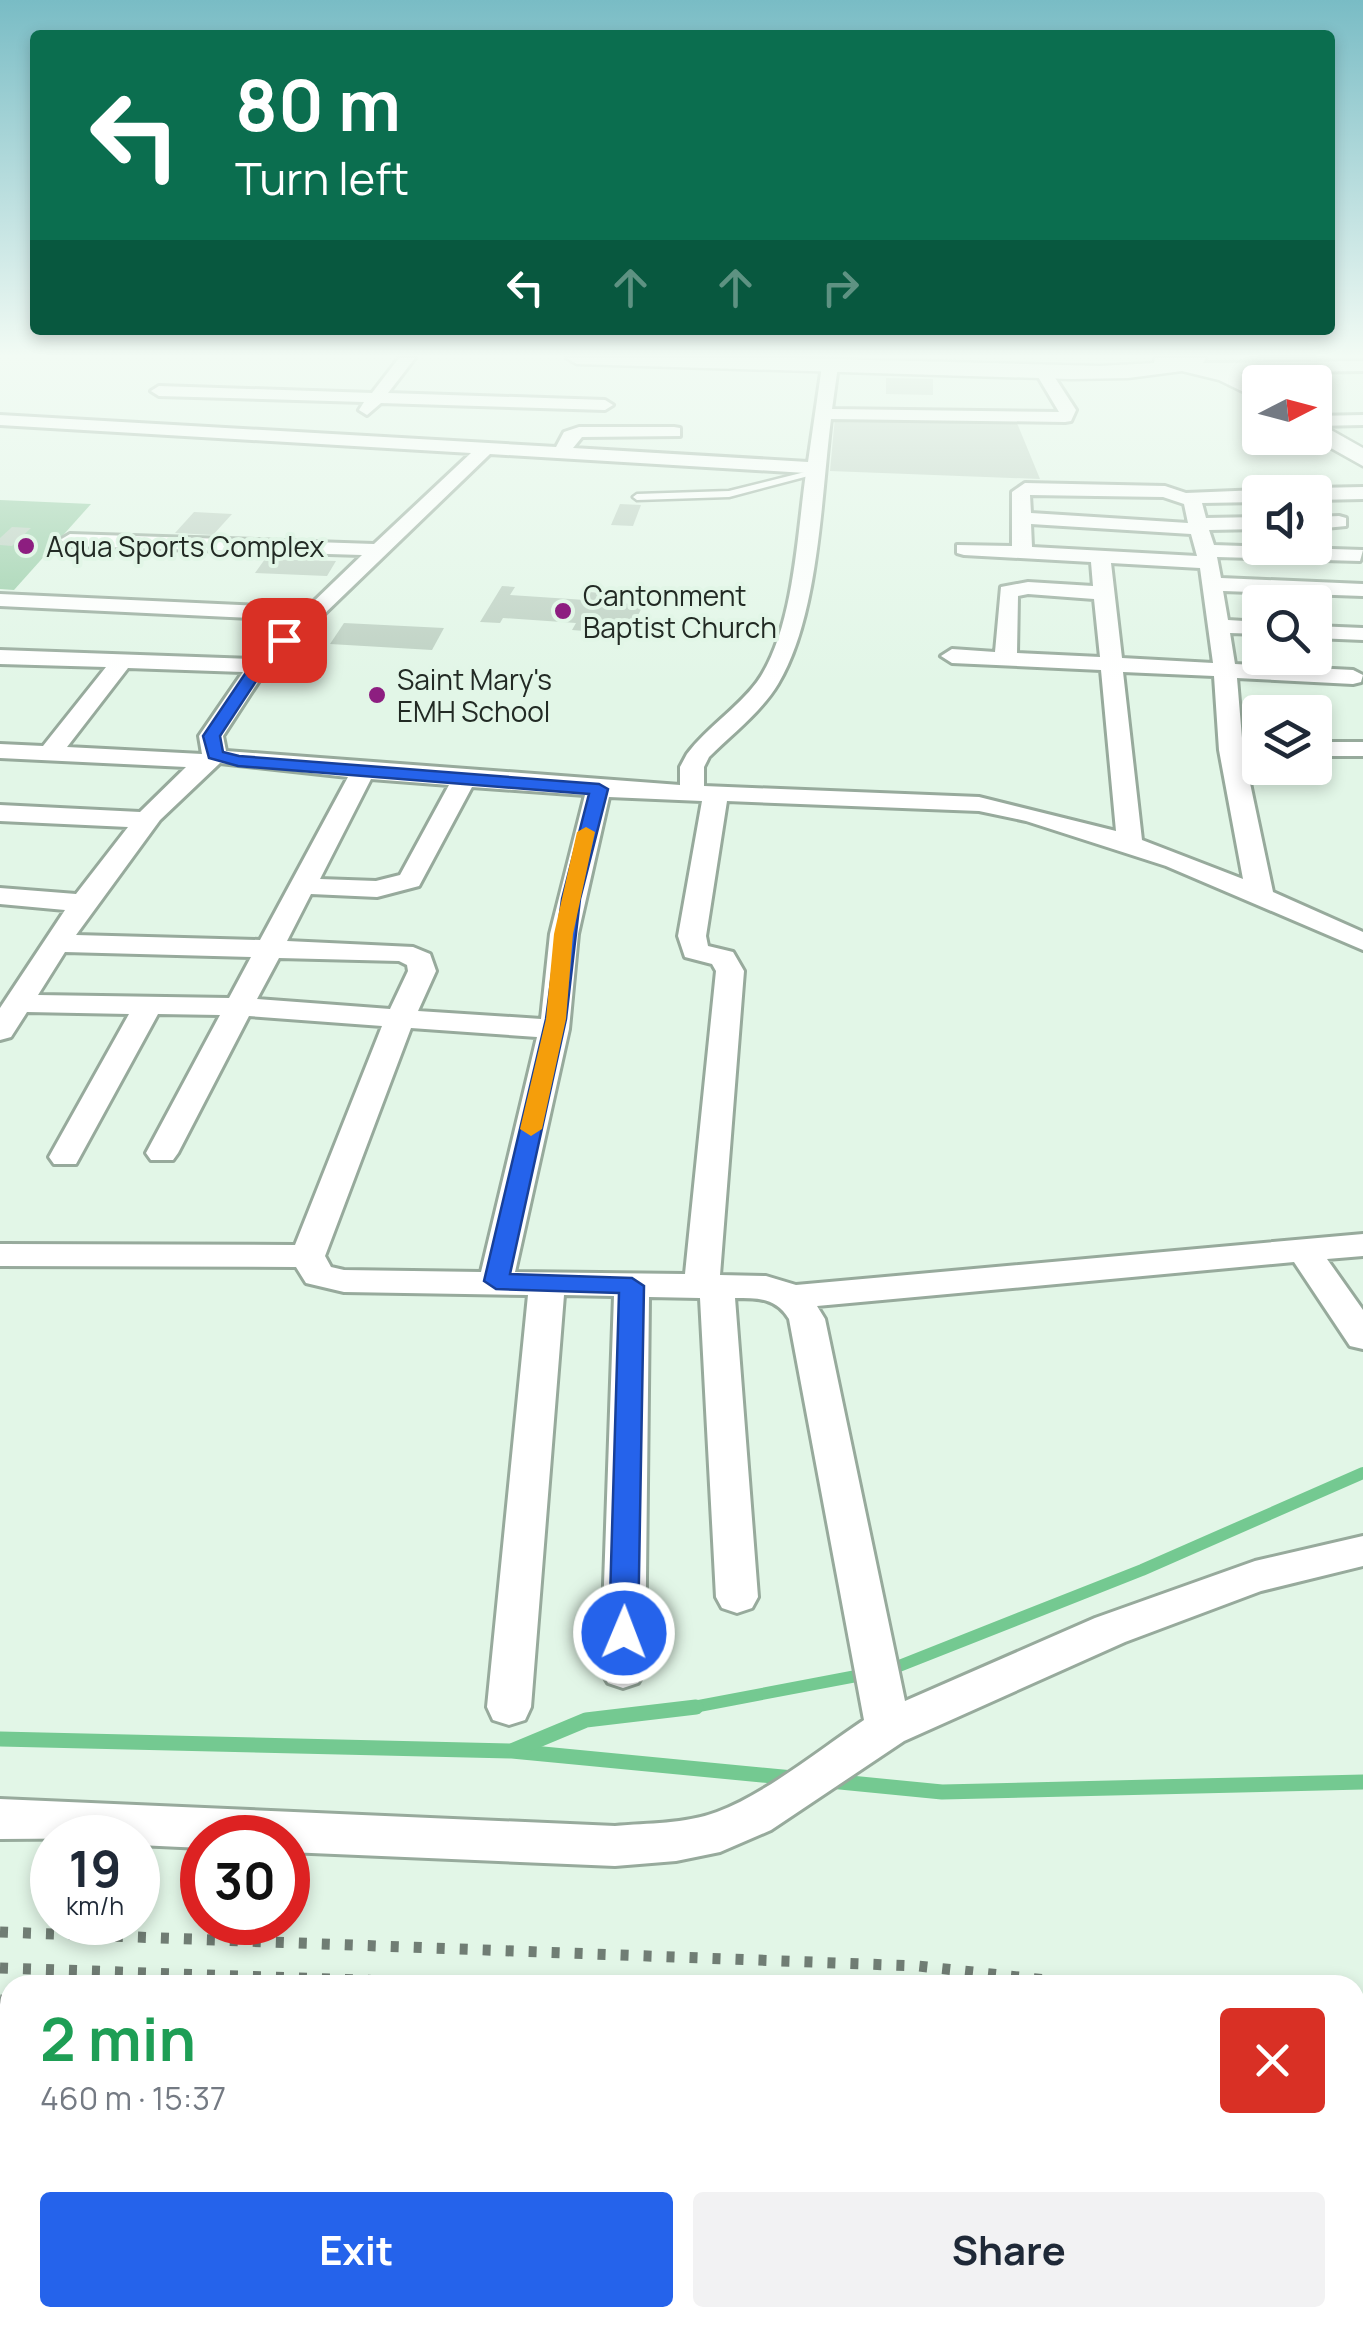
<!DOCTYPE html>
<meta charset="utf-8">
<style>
:root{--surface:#fff;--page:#f2f2f3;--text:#1f2937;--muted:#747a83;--accent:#2563eb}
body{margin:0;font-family:Manrope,sans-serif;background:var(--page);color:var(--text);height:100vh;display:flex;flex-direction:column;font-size:38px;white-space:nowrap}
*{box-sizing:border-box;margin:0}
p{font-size:32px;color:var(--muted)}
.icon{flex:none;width:55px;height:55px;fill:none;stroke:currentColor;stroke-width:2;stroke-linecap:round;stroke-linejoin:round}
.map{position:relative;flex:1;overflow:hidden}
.details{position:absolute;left:0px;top:1975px;width:1365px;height:352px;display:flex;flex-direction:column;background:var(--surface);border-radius:30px 30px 0 0;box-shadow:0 5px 15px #0003}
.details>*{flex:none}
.hud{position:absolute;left:30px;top:30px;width:1305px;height:305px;border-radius:10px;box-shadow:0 5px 15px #0003;background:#0b6e4f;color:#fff;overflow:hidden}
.needle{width:65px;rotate:84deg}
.fabs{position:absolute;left:1242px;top:365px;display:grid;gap:20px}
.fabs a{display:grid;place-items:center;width:90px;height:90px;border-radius:10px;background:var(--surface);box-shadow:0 5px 15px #0003;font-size:50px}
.speed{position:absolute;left:30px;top:1815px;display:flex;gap:20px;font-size:50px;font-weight:700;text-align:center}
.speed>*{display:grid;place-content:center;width:130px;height:130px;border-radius:50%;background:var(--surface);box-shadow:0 5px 15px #0003;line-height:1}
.speed small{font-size:25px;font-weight:400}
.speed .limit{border:15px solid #d22;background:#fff;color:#111}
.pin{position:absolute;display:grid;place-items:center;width:85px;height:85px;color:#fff;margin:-42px;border-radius:20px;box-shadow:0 5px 15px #0006}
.me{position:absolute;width:110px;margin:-55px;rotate:1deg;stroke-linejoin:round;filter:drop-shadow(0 0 8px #0008)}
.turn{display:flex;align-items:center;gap:35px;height:210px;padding:0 40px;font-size:45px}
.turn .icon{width:130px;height:130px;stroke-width:2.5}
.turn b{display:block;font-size:70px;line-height:85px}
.lanes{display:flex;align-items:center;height:95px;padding:0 40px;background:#0003;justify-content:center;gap:50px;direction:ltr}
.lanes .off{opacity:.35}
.round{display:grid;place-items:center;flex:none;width:105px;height:105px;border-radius:10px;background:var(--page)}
.summary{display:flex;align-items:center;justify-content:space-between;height:170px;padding:0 40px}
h1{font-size:60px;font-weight:700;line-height:75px;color:#1e9e55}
.action{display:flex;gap:20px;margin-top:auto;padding:20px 40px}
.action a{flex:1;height:115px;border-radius:10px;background:var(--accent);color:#fff;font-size:40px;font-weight:700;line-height:115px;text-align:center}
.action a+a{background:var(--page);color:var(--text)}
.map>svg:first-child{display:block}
.green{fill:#9acea9}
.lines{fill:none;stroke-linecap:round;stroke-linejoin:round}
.stream-far1{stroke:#74c991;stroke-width:12}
.stream{stroke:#74c991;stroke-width:15}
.building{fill:#bdd0c2}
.lane-casing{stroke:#97aa9c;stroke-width:5}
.street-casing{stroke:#97aa9c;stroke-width:6}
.secondary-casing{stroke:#97aa9c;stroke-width:5}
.lane{fill:#fff;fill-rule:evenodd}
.street{fill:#fff;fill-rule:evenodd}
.secondary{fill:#fff;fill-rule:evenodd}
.rail{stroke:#707d74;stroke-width:11;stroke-dasharray:8 15;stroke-linecap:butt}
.route{fill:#2563eb;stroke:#184099;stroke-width:2.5}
.slow{fill:#f59e0b}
.poi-dot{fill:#8d1e80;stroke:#e2f6e7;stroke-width:4}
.labels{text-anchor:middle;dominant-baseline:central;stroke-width:8;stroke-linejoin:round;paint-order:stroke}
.far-poi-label{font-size:28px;fill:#222a24;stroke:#e2f6e7;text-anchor:start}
</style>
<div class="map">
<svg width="1363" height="2326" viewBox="0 0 1363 2326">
<rect width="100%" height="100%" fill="#e2f6e7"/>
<path class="green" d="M0,500L91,504L14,590L0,589Z"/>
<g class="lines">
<g class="stream-far1">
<path d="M889,1670L1142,1570L1363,1473"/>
<path d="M683,1709L867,1674"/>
</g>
<g class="stream">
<path d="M0,1739L512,1751L793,1778"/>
<path d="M514,1750L586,1720L696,1707"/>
<path d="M830,1781L942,1792L1363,1782"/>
</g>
</g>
<g class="building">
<path d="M886,378L933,379V395L886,394Z"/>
<path d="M835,417L1017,423L1040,479L830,471Z"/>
<path d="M620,504L641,505L633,526L611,525Z"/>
<path d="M194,512L232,514L213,535L175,533Z"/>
<path d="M12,527L31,528L12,546L0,545V538Z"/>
<path d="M265,559L336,561L327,576L255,573Z"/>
<path d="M502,586L515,587L510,595L585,600L589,592L625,595L621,603L643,605L634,624L615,622L609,633L572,630L576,623L503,618L500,623L480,622Z"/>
<path d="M344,623L444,628L432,650L330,644Z"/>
</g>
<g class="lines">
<g class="lane-casing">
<path id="lane" d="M813,470H816V474L729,497L637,500L633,497L637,494L729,491Z"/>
</g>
<g class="street-casing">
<g id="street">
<path d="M399,358H415L388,393L605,400L613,405L605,410L381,403L367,415L359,410L364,402L159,396L151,391L159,386L372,393Z"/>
<path d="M830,361L838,366L832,409L1059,412L1034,370L1042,365L1048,367L1076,410L1071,421L1065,422L831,419C821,498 819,616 778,684C762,711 731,735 709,757L704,767V786L979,797L1116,831L1101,670L952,663L941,656L952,649L995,652L1001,587L1028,582L1093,586L1091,562L964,555L957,553V545L1012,546V492L1025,483L1165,486L1186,493L1260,490L1267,492H1260V502L1202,503L1206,518L1260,517V529L1209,530L1214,545L1363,550L1360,561L1217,557L1221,578L1363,584V596L1223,591L1228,620L1260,622V634L1230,633L1235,664L1353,670L1363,675L1361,682L1353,684L1237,678L1243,750L1273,892L1363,932V950L1166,866L1026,821L979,811L727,801L706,936L708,946L733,952L744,971L720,1275L766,1276L796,1285L1363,1234V1256L1327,1259L1363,1310V1349L1350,1346L1294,1262L817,1306L825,1319L905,1701L1095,1618L1255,1561L1363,1536V1566L1261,1591L1125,1642L904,1741L771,1830L720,1852L676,1861L615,1866L288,1852V1838H202V1848L138,1845V1838L0,1839V1799L615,1826C648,1823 685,1824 717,1812C767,1793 819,1750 864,1720L789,1319C776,1298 759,1298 735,1298L758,1597L752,1608L737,1613L722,1608L716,1597L700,1298L649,1297L645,1671L638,1683L623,1688L608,1683L601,1671L614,1296L564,1295L531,1707L525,1720L509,1725L493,1720L487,1707L528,1295L344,1292L306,1283L296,1267L0,1266V1244L295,1245L382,1026L249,1016L178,1153L173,1160H151L146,1153L220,1015L158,1014L76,1164H54L49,1157L129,1014L27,1012L11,1037L0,1040V1008L65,910L0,904V888L76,894L128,827L0,821V805L140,812L186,767L0,758V744L43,746L106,667L0,664V650L252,659L294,620L0,606V594L307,608L362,555L70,546L60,540L70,534L374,544L471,453L0,425V415L556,447L564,432L579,427H674L680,428V436L582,437L573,448L808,462L822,366ZM490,454L806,473C797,535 794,630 757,682C737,709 707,727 687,754L680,767V785L226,751L223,736L266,670ZM1030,495L1163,497L1184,504L1188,523L1031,513ZM1031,524L1191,534L1197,556L1032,547ZM1111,563L1200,568L1213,663L1122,658ZM1028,594L1094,599L1100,657L1017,653L1018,596ZM128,668L243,672L199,736L202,754L67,747ZM1123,672L1214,676L1219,750L1243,879L1142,840ZM220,763L348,777L260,940L76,935L160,820ZM371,779L449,785L400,875L376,881L320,879ZM472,787L585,795L550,934L541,1019L418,1011L436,971L430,954L413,947L287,941L311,894L377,897L419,886ZM609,797L702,801L678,936L685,957L712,964L716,971L685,1274L515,1272L569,1029L578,934ZM65,952L251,957L229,998L38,995ZM279,958L399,961L407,965L408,971L390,1009L257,999ZM411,1028L537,1037L481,1272L344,1270L331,1267L325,1256Z"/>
<path d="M1363,361V371L1204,373L1196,368L1204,363Z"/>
<path d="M1363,415V425L1315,426V416Z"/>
<path d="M1363,487V499L1315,500V492H1307L1315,488Z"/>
<path d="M1339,516L1346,518V526L1315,529V517Z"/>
<path d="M1315,626L1363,628V640L1315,638Z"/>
<rect x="1315" y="742" width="48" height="14"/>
</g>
</g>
<g class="secondary-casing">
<g id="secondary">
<path d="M566,358H793L1100,366L1154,363L1155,358H1206L1203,363L1235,370L1260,384V400L1219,380L1182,371L1128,378L1071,379L577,364Z"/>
<path d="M1315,421L1363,448V466L1313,438Z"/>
</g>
</g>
<use href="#lane" class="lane"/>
<use href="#street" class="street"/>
<use href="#secondary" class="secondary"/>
<g class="rail">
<path d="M0,1932L918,1966L1092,1985"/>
<path d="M0,1968L506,1985"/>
<path d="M0,2000L10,2001"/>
<path d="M1355,2036L1363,2038"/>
<path d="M0,2069H10"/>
<path d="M1355,2071L1363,2072"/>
<path d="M1355,2117L1363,2118"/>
<path d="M1355,2177L1363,2178"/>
<path d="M0,2194L10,2195"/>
<path d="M1355,2242L1363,2243"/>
<path d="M0,2244H10"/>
<path d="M1355,2301L1363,2300"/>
<path d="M1080,2326L1169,2318"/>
</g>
</g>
<linearGradient id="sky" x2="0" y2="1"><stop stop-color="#79bcc5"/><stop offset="0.52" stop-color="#f2fbf4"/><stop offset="1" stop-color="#f2fbf4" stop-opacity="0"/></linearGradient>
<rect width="1363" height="684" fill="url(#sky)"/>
<path class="route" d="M278,637L291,640L264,669L220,736L223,752L239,756L599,784L608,789L580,899L566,1019L510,1274L632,1278L644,1286L638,1633L634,1641L624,1644L613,1641L609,1633L619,1293L496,1289L484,1281L546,1019L562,899L589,794L238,766L209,758L203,736L253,662Z"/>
<path class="slow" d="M586,827L595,832L573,934L566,1019L542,1129L531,1136L520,1129L546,1019L554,934L577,832Z"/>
<g class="poi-dot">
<circle cx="26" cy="546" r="10"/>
<circle cx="563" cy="611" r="10"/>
<circle cx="377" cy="695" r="10"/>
</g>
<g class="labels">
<g class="far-poi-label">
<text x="46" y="546">Aqua Sports Complex</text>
<text x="583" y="595">Cantonment<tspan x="583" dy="32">Baptist Church</tspan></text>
<text x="397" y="679">Saint Mary's<tspan x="397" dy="32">EMH School</tspan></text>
</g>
</g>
</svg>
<div class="fabs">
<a><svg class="needle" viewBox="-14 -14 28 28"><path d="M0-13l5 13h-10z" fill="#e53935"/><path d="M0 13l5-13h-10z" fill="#747a83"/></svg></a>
<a><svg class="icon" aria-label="sound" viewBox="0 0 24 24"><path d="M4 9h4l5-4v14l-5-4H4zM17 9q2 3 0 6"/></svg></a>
<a><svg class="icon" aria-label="search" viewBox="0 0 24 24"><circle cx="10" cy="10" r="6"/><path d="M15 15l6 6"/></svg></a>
<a><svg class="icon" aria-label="layers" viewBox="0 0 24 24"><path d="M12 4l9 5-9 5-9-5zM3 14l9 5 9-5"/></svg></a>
</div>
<div class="speed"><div>19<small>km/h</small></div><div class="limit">30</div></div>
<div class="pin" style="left:284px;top:640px;background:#d93025"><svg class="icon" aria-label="arrive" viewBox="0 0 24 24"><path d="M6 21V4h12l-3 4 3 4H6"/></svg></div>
<svg class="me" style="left:624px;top:1633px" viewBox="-20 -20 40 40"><circle r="17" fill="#2563eb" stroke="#fff" stroke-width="3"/><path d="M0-11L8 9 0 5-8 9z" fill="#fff"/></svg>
<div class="hud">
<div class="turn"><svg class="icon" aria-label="left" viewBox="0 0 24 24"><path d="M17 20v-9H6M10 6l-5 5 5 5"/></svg><div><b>80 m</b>Turn left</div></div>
<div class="lanes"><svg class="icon" aria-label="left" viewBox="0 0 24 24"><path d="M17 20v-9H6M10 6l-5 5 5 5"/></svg><svg class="icon off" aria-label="ahead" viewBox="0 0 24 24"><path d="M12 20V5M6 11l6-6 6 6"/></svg><svg class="icon off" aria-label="ahead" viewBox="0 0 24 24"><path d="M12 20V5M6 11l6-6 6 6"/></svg><svg class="icon off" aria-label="right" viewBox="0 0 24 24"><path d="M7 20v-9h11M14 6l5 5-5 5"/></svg></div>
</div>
<section class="details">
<div class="summary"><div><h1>2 min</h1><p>460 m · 15:37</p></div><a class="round" style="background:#d93025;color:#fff"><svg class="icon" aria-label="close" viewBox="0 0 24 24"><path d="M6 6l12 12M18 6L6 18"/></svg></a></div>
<div class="action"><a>Exit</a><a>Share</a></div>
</section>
</div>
